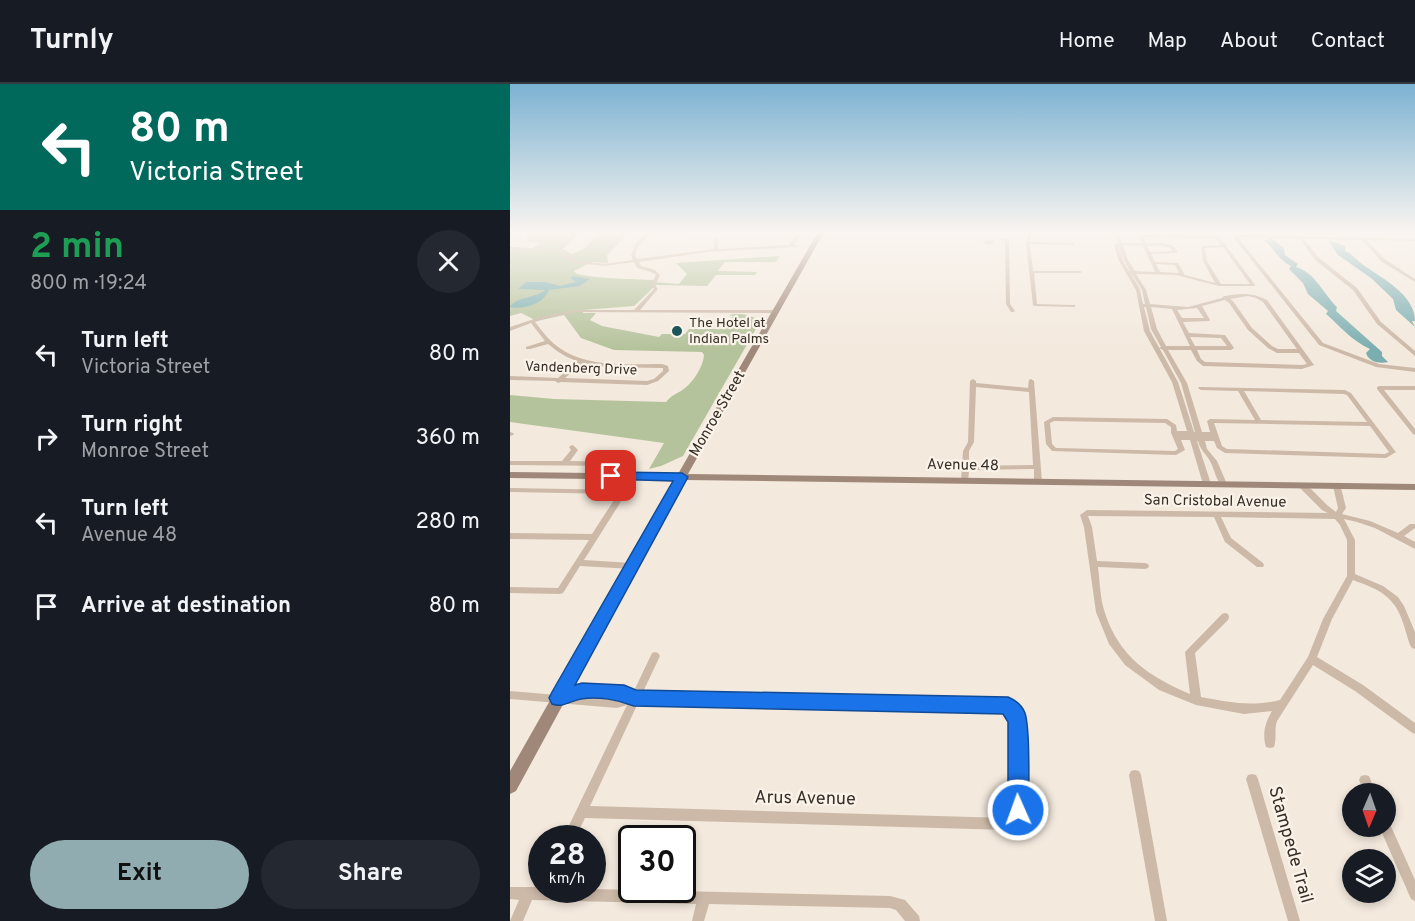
<!DOCTYPE html>
<meta charset="utf-8">
<style>
:root{--surface:#171b24;--page:#242831;--text:#f1f3f6;--muted:#9ea1a6;--line:#363941;--accent:#91acb0}
body{margin:0;font-family:Overpass,sans-serif;background:var(--page);color:var(--text);height:100vh;display:flex;flex-direction:column;font-size:22px;white-space:nowrap}
*{box-sizing:border-box;margin:0}
p{font-size:20px;color:var(--muted)}
.icon{flex:none;width:33px;height:33px;fill:none;stroke:currentColor;stroke-width:2;stroke-linecap:round;stroke-linejoin:round}
.map{position:relative;flex:1;overflow:hidden}
.panel{display:flex;flex-direction:column;background:var(--surface);width:510px}
.panel>*{flex:none}
.top-card{background:#00695c;color:#fff;overflow:hidden}
.needle{width:39px;rotate:182deg}
.tools{position:absolute;left:832px;top:699px;display:grid;gap:12px}
.tools a{display:grid;place-items:center;width:54px;height:54px;border-radius:50%;background:var(--surface);box-shadow:0 3px 9px #0003;font-size:30px}
.speed{position:absolute;left:18px;top:741px;display:flex;gap:12px;font-size:30px;font-weight:700;text-align:center}
.speed>*{display:grid;place-content:center;width:78px;height:78px;border-radius:50%;background:var(--surface);box-shadow:0 3px 9px #0003;line-height:1}
.speed small{font-size:15px;font-weight:400}
.speed .limit{border:3px solid #111;border-radius:9px;background:#fff;color:#111}
.pin{position:absolute;display:grid;place-items:center;width:51px;height:51px;color:#fff;margin:-26px;border-radius:12px;box-shadow:0 3px 9px #0006}
.me{position:absolute;width:66px;margin:-33px;rotate:358deg;stroke-linejoin:round;filter:drop-shadow(0 0 4px #0008)}
.turn{display:flex;align-items:center;gap:21px;height:126px;padding:0 30px;font-size:27px}
.turn .icon{width:78px;height:78px;stroke-width:2.5}
.turn b{display:block;font-size:42px;line-height:51px}
.round{display:grid;place-items:center;flex:none;width:63px;height:63px;border-radius:32px;background:var(--page)}
.headline{display:flex;align-items:center;justify-content:space-between;height:102px;padding:0 30px}
h1{font-size:36px;font-weight:700;line-height:45px;color:#1e9e55}
.button{display:flex;gap:12px;margin-top:auto;padding:12px 30px}
.button a{flex:1;height:69px;border-radius:36px;background:var(--accent);color:#111;font-size:24px;font-weight:700;line-height:69px;text-align:center}
.button a+a{background:var(--page);color:var(--text)}
ul{padding:0;list-style:none}
li{display:flex;align-items:center;gap:18px;height:84px;padding:0 30px}
li div{flex:1}
li b{display:block;font-size:22px}
li em{font-style:normal}
header{display:flex;align-items:center;gap:36px;box-sizing:border-box;height:84px;padding:0 30px;background:var(--surface);border-bottom:2px solid var(--line)}
header strong{font-size:28px}
nav{display:flex;gap:33px;margin-inline-start:auto;font-size:21px}
main{display:flex;flex:1;min-height:0}
.map>svg:first-child{display:block}
.green{fill:#b5c39c}
.water{fill:#7baeb1}
.lines{fill:none;stroke-linecap:round;stroke-linejoin:round}
.street{fill:#ccb9a8;fill-rule:evenodd}
.secondary{fill:#9f8879;fill-rule:evenodd}
.route{fill:#1a73e8;stroke:#114b97;stroke-width:1.5}
.poi-dot{fill:#1c565b;stroke:#faf3e9;stroke-width:2}
.labels{text-anchor:middle;dominant-baseline:central;stroke-width:4.5;stroke-linejoin:round;paint-order:stroke}
.far-poi-label{font-size:14px;fill:#382e28;stroke:#faf3e9;text-anchor:start}
.far-street-label{font-size:14px;fill:#382e28;stroke:#faf3e9}
.street-label{font-size:15px;fill:#382e28;stroke:#faf3e9}
.near-street-label{font-size:18px;fill:#382e28;stroke:#faf3e9}
</style>
<header>
<strong>Turnly</strong>
<nav><a>Home</a><a>Map</a><a>About</a><a>Contact</a></nav>
</header>
<main>
<section class="panel">
<div class="top-card">
<div class="turn"><svg class="icon" aria-label="left" viewBox="0 0 24 24"><path d="M17 20v-9H6M10 6l-5 5 5 5"/></svg><div><b>80 m</b>Victoria Street</div></div>
</div>
<div class="headline"><div><h1>2 min</h1><p>800 m · 19:24</p></div><a class="round"><svg class="icon" aria-label="close" viewBox="0 0 24 24"><path d="M6 6l12 12M18 6L6 18"/></svg></a></div>
<ul>
<li><svg class="icon" aria-label="left" viewBox="0 0 24 24"><path d="M17 20v-9H6M10 6l-5 5 5 5"/></svg><div><b>Turn left</b><p>Victoria Street</p></div><em>80 m</em></li>
<li><svg class="icon" aria-label="right" viewBox="0 0 24 24"><path d="M7 20v-9h11M14 6l5 5-5 5"/></svg><div><b>Turn right</b><p>Monroe Street</p></div><em>360 m</em></li>
<li><svg class="icon" aria-label="left" viewBox="0 0 24 24"><path d="M17 20v-9H6M10 6l-5 5 5 5"/></svg><div><b>Turn left</b><p>Avenue 48</p></div><em>280 m</em></li>
<li><svg class="icon" aria-label="arrive" viewBox="0 0 24 24"><path d="M6 21V4h12l-3 4 3 4H6"/></svg><div><b>Arrive at destination</b></div><em>80 m</em></li>
</ul>
<div class="button"><a>Exit</a><a>Share</a></div>
</section>
<div class="map">
<svg width="905" height="837" viewBox="0 0 905 837">
<rect width="100%" height="100%" fill="#f3e9dd"/>
<path class="green" d="M16,148L68,151L53,165L62,170L75,164L90,148H120L97,171L98,179L82,178L64,187L67,190C92,195 118,195 144,196L143,198L169,200L177,190L166,179L270,172L266,178H215L208,187L247,188L245,191H206L197,202L146,201L124,222L73,226V229H86L80,236L92,242L149,253L152,250H175L179,245H212L223,232L219,231C233,228 239,232 251,236L173,372L151,382L139,385L154,359L0,338V311L44,315L156,318C162,311 164,311 171,307C182,300 193,284 194,271L192,268L104,266L71,254L54,231L27,237L11,229L0,232V163L23,164L31,159L18,158Z"/>
<g class="water">
<path d="M761,154L774,164L775,171L788,180L786,183C806,189 814,211 827,223L826,227L872,268V272L878,278C869,280 859,278 856,269L860,265C841,256 831,243 816,230L818,227L798,210L793,199L779,185L781,182C768,176 765,164 754,157Z"/>
<path d="M818,156L835,162V167C843,170 845,175 852,180C871,194 905,210 905,237H902L905,243L886,226L883,215L861,194L828,171Z"/>
<path d="M63,192L80,195L70,202L39,206C34,219 15,226 0,223C5,213 26,214 35,206L8,205L16,198H35L50,202L66,198L60,194Z"/>
</g>
<g class="lines">
<g class="street">
<path d="M65,148H70L50,166L68,177L95,180L123,176L121,171L126,159L138,148H198L196,149L141,150L129,161L125,171L127,175L204,165V155L206,154L208,155V165L279,161L288,148H292L284,161H287L288,162L286,163L198,168L129,178L131,182L145,186L150,191L145,201L148,205L130,226H266L268,227V229L66,228L36,234L25,238C33,248 40,258 51,265C80,284 119,280 152,280L158,282L159,287L148,297L137,301L51,298L48,299L45,297L0,296V292L48,294L68,277C56,274 47,267 38,260L20,265H16V263L35,257L21,239L0,247V243L33,232L66,226H124L144,205L141,201L146,191L141,188L127,184L124,178L95,182L65,179L46,167L0,166V164L46,165ZM73,279L96,283L152,284H153V287L144,295L137,297L55,294Z"/>
<path d="M518,148H522L520,158L563,159L565,160L563,161L520,160L523,187H570L572,188L570,189H524L527,220L563,221H565V223L525,222L523,221L516,159Z"/>
<path d="M604,148H608L612,159H632L629,153L633,151L708,152L716,161L717,163L745,201V202H709L666,191L626,190L636,206L640,220L678,223L712,214L714,212H716C731,209 743,209 757,216L804,281L792,285L693,282L687,277L681,266H658L677,299L692,348H700L697,337L700,335L745,336L728,307L691,306L688,304L689,303L835,306L841,309L885,367L886,368L876,374L715,369L707,364L704,357H695L697,365L707,377L717,400L713,402C706,397 705,387 701,379C697,370 691,368 688,357H687L701,400L697,402L693,400L680,356H671L675,366L666,371L542,367L536,360L534,338L543,333L657,335L666,341L667,347H677L662,298L634,247L626,206L609,177L604,161L608,159ZM633,153L706,154L711,161L693,162L691,163L693,177L705,199L675,191L668,179L645,178L641,170L666,169L668,168C661,156 648,160 636,159ZM608,161L614,176L620,187H619L613,177ZM613,161L633,162L645,188L625,187L618,176ZM637,162C646,162 658,159 663,167L640,168ZM713,163L740,200H711L697,177L695,164ZM646,180L665,181L669,189L650,188ZM621,189L622,190L632,206L635,220H633L630,206ZM738,212L746,214L753,218L787,265H768L762,262L742,244L723,217L720,215ZM715,216L719,219L738,246L758,264L767,269H789L797,280L792,281L695,278L691,275L687,266H721L724,264L715,251L679,249L673,238L699,237L700,236L692,222ZM634,223H636L641,245L651,263L649,264L653,266L671,299L685,348H684L668,298L640,247ZM641,223L662,225L680,262H656L647,245ZM687,224L694,234H672L667,226ZM680,253L711,254L717,262H685ZM734,307L834,310L837,311L857,338L751,336ZM544,337L655,339L661,343V349L668,365L665,367L546,364L542,360L540,339ZM704,339L860,342L879,368L875,370L717,365L712,362Z"/>
<path d="M731,151L788,152L790,151L792,152L849,154L851,152L854,154L905,155V157L856,156L876,176L905,195V198L872,178L852,156L794,155L809,174L847,204L871,238L905,267V272L867,240L843,206L805,176L790,155L732,153L728,154L813,259L869,280L905,284V288L866,283L809,261L724,154Z"/>
<path d="M491,154L499,156L500,220L505,227L503,228H501L496,220L495,157L490,156L489,155Z"/>
<path d="M483,155L485,156L480,161L471,158Z"/>
<path d="M463,295L466,297V299L518,304L519,296L521,295L524,297L532,398L531,400H528L524,398V385L459,386L458,399H455L451,397L453,367L458,358L460,297ZM466,303L519,308L523,381L459,382V367L464,358Z"/>
<path d="M869,302H905V306H874L905,345V351L903,350L867,305V303Z"/>
<path d="M0,348L3,349L4,350L3,351L0,352Z"/>
<path d="M62,361L64,362L68,366L60,377L104,378L116,375L119,377L118,378L104,382L0,381V377H52L61,366L59,363Z"/>
<path d="M790,400H796L818,422L826,428L828,424L823,402L824,400H830L836,424L832,430L860,437L888,449L900,440H905V444L894,452L905,458V465L865,444L847,438L834,435L845,456V490L873,502L888,513L894,522L905,548V565L902,564L900,561C895,547 892,528 881,517C872,506 856,501 843,496L822,535L807,573L853,601L905,639V650L901,648L845,607L803,581L767,637C764,645 767,655 764,663L760,664L756,663C752,650 755,639 762,627L734,630L686,621L649,606L615,581L599,560L586,528L574,443L570,431L577,426L818,429L812,426L790,404L789,402ZM578,432L704,433L715,458L747,483H753L754,481L753,479L721,454L711,433L825,435L830,441L837,456V492L813,535L798,573L770,616C742,623 718,618 691,613L685,569L718,536L719,533L718,530L715,529L712,530L675,568L680,610C640,593 609,573 595,529C590,515 590,498 588,483L635,485L638,484L639,482L638,480L635,479L587,477L582,443Z"/>
<path d="M0,404L116,406L117,408L74,476L122,479L125,480L126,482L125,484L122,485L70,482L53,509L50,510L0,509V503L48,504L79,456L0,455V449L82,450L108,410L0,408Z"/>
<path d="M145,568L148,569L150,572L132,610L498,616L502,618L511,630L514,732C511,740 506,743 498,746L75,734L65,754H53L117,621L107,624L0,615V607L47,611L78,604L97,603L106,604L123,609L142,569ZM87,612L111,614L107,616L75,613ZM128,619L496,626L501,632L502,730L497,734L80,722Z"/>
<path d="M625,686L629,687L631,691L657,837H645L619,691L621,687Z"/>
<path d="M742,690L746,691L748,695L790,837H778L736,695L738,691Z"/>
<path d="M855,691L859,692L866,710H855L849,696L851,692Z"/>
<path d="M876,737L879,738L905,796V817L901,815L869,742H876Z"/>
<path d="M0,803H32V806L82,805L380,812L395,816L409,832L410,837H395L386,826L380,824L199,820L194,837H182L186,820L22,816L13,837H0L9,816L0,815Z"/>
</g>
<g class="secondary">
<path d="M308,148H314L178,390L905,400V406L175,396L6,707L0,710V687L165,396L0,394V388L168,390Z"/>
<path d="M847,148H905V151L850,150Z"/>
</g>
</g>
<linearGradient id="sky" x2="0" y2="1"><stop stop-color="#7cb2d2"/><stop offset="0.56" stop-color="#faf5f0"/><stop offset="1" stop-color="#faf5f0" stop-opacity="0"/></linearGradient>
<rect width="905" height="265" fill="url(#sky)"/>
<path class="route" d="M101,388L172,389L178,393L65,601L72,599L114,601L126,606L498,613C505,616 512,621 515,629C521,648 518,703 519,726L515,733L508,736L501,733L498,726V638L493,630L124,622C109,616 88,612 71,615C60,617 53,624 42,620L39,614L42,608L163,397L96,395L94,392L96,390Z"/>
<circle class="poi-dot" cx="167" cy="247" r="6"/>
<g class="labels">
<g class="far-poi-label">
<text x="179" y="239">The Hotel at<tspan x="179" dy="16">Indian Palms</tspan></text>
</g>
<g class="far-street-label">
<text transform="translate(71 285) rotate(2)">Vandenberg Drive</text>
</g>
<g class="street-label">
<text transform="translate(208 330) rotate(-60)">Monroe Street</text>
<text transform="translate(453 382) rotate(1)">Avenue 48</text>
<text transform="translate(705 418) rotate(1)">San Cristobal Avenue</text>
</g>
<g class="near-street-label">
<text transform="translate(295 715) rotate(1)">Arus Avenue</text>
<text transform="translate(780 761) rotate(74)">Stampede Trail</text>
</g>
</g>
</svg>
<div class="tools">
<a><svg class="needle" viewBox="-14 -14 28 28"><path d="M0-13l5 13h-10z" fill="#e53935"/><path d="M0 13l5-13h-10z" fill="#9ea1a6"/></svg></a>
<a><svg class="icon" aria-label="layers" viewBox="0 0 24 24"><path d="M12 4l9 5-9 5-9-5zM3 14l9 5 9-5"/></svg></a>
</div>
<div class="speed"><div>28<small>km/h</small></div><div class="limit">30</div></div>
<div class="pin" style="left:101px;top:392px;background:#d93025"><svg class="icon" aria-label="arrive" viewBox="0 0 24 24"><path d="M6 21V4h12l-3 4 3 4H6"/></svg></div>
<svg class="me" style="left:508px;top:726px" viewBox="-20 -20 40 40"><circle r="17" fill="#1a73e8" stroke="#fff" stroke-width="3"/><path d="M0-11L8 9 0 5-8 9z" fill="#fff"/></svg>
</div>
</main>
